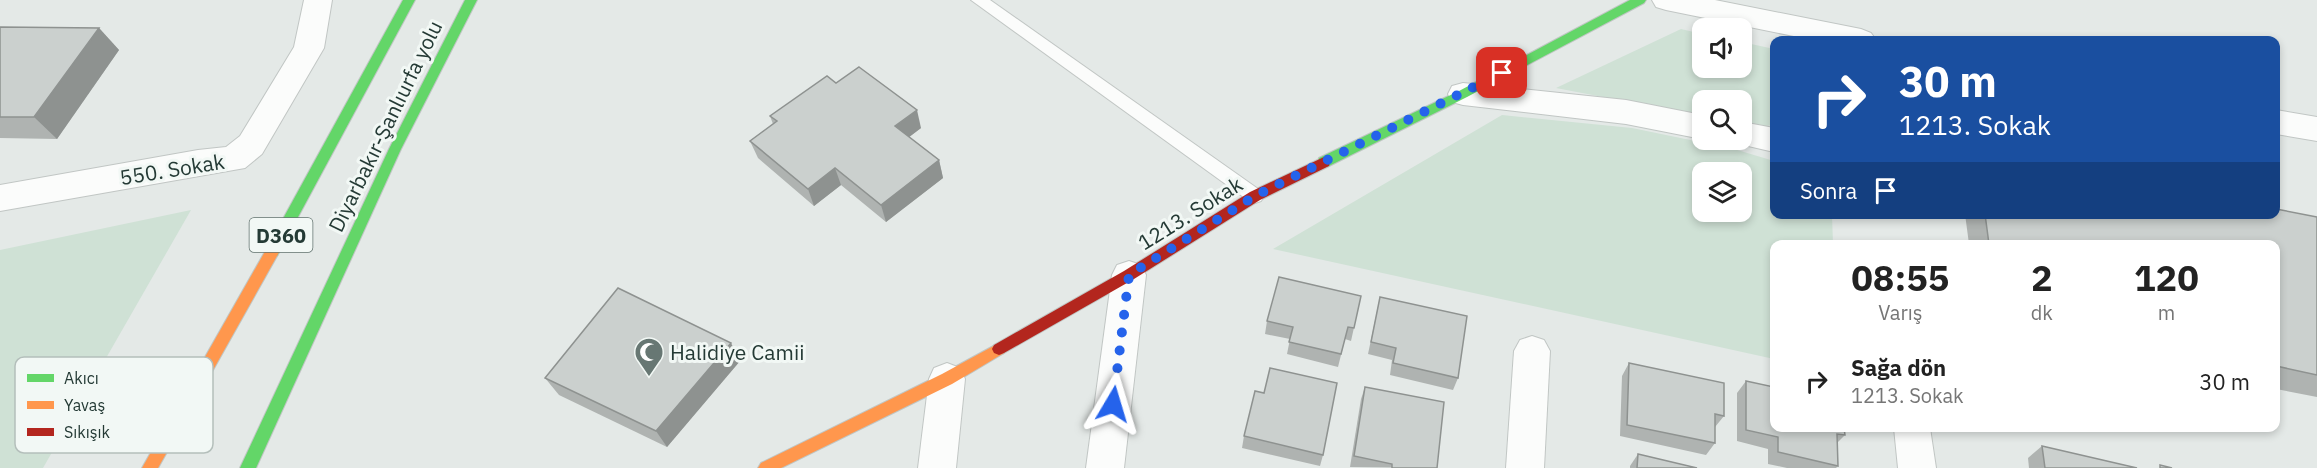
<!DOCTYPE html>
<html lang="tr">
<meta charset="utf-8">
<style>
:root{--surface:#fff;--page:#f2f2f2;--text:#222;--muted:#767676}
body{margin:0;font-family:"IBM Plex Sans",sans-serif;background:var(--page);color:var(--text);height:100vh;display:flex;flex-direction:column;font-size:22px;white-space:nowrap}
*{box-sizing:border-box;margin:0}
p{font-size:20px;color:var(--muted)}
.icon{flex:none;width:33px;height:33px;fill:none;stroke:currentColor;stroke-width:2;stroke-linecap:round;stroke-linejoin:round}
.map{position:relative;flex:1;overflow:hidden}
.side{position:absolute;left:1770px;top:240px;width:510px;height:192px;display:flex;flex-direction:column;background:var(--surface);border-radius:12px;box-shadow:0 3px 9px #0003}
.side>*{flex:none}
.hud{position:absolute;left:1770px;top:36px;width:510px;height:183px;border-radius:12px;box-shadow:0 3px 9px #0003;background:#1a4fa0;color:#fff;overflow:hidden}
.fabs{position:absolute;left:1692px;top:18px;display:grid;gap:12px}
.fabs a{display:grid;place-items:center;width:60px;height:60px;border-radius:12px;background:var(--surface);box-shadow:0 3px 9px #0003;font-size:30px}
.pin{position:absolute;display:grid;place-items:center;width:51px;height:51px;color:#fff;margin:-26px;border-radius:12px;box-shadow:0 3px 9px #0006}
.me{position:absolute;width:66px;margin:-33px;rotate:7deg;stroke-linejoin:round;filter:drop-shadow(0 0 4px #0008)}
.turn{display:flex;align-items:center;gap:21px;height:126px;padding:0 30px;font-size:27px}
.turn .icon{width:78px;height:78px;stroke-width:2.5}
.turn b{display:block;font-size:42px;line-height:51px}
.then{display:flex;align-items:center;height:57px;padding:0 30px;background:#0003;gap:12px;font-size:22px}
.eta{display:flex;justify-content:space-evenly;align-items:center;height:102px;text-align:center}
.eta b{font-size:36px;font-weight:700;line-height:42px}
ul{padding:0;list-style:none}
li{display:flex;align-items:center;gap:18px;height:78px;padding:0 30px}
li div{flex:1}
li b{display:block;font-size:22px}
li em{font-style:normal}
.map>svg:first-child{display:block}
.green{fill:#cfe1d5;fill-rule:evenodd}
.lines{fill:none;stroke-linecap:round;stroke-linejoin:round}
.lane-casing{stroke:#c1c6c4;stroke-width:2}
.street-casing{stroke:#c1c6c4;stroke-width:2}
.fast-casing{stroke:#c0c6c4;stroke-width:2}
.slow-casing{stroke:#c0c6c4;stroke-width:2}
.jam-casing{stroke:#c0c6c4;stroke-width:2}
.lane{fill:#fbfcfb;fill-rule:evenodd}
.street{fill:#fbfcfb;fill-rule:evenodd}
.fast{fill:#63d668;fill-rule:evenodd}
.slow{fill:#ff974d;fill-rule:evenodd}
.jam{fill:#b3261e;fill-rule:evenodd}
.wall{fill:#afb3b1}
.shaded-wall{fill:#8e9290}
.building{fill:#cbd0ce;stroke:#8e9290;stroke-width:1.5}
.route{stroke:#2563eb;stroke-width:10;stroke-dasharray:0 18}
.labels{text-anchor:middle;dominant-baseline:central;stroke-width:6;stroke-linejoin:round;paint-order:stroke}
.shield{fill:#f2f8f5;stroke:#62736f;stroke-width:1.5}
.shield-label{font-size:20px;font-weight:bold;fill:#243a35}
.street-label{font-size:21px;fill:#243a35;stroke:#f2f8f5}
.poi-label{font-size:21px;fill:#243a35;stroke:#f2f8f5;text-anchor:start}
.key{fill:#f2f8f5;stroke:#b4bfbb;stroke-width:1.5}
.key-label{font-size:16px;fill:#243a35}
</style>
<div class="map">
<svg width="2317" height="468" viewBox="0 0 2317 468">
<rect width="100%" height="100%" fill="#e4e9e7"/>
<g class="green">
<path d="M1681,29L1702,34V68H1742V42L1774,49V125L1757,127L1742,124V100H1702V116L1556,88Z"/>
<path d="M1502,115L1632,128L1734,149L1774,161V214L1832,215L1833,244H1774V359L1273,249ZM1702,172H1742V212H1702Z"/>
<path d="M191,210L43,468H0V250Z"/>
</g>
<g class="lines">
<g class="lane-casing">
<path id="lane" d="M971,0H990L1261,191L1264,196L1261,201L1255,203L1249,201Z"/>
</g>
<g class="street-casing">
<g id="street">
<path d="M304,0H332L324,48L262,154L245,168L0,211V185L198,150L226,147L240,136L294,47Z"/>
<path d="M1652,0H1715L1861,29L1871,33L1876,40H1813L1666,10L1656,7Z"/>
<path d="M1463,83L1626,100L1702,115V139L1626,124L1463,105L1452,102L1448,94L1452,86Z"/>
<path d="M2276,110L2317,117V141L2276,134Z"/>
<path d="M1742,122L1774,128V152L1731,142L1729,140H1742Z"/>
<path d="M1129,261L1141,265L1146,275L1124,468H1086L1112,275L1117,265Z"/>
<path d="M1532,336L1544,340L1550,351L1544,468H1506L1514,351L1520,340Z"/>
<path d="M947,363L960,368L965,379L956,468H918L929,379L934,368Z"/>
<path d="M1894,428H1930L1936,468H1898Z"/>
</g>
</g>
<g class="fast-casing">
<g id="fast">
<path d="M403,0H415L277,256H267L265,252L267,248Z"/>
<path d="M465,0H477L401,149L256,468H240L389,149Z"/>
<path d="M1630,0H1646L1644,3L1467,97L1329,166L1324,167L1318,162L1319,158L1459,91Z"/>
</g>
</g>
<g class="slow-casing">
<g id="slow">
<path d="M272,246L277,248L279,252L277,256L158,468H142L267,248Z"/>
<path d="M999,343L1004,345L1006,349L1004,353L952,384L781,468H758L761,463L942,374Z"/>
</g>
</g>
<g class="jam-casing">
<path id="jam" d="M1324,157L1329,158L1330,162L1329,166L1260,200L1134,279L1004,353L999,355L994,353L992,349L994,345L1124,271L1250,192Z"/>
</g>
<use href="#lane" class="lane"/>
<use href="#street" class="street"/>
<use href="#fast" class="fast"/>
<use href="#slow" class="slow"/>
<use href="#jam" class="jam"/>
</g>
<g class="wall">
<path d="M0,27L99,28L119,50L57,139L0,138Z"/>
<path d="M770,116L921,128L909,137L939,160L943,178L886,222L841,185L814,206L758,158L750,141L773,124Z"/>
<path d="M1965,214H2276L2317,217V397L2276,389V244H1969Z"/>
<path d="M1361,296L1351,341L1345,339L1338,367L1287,354L1290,339L1265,334L1267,321Z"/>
<path d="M1380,297L1458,378L1453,390L1390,375L1392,360L1368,354Z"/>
<path d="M740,361L667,447L559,395L545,378Z"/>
<path d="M1629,363L1724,416L1715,427V443L1706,455L1620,436L1622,376Z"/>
<path d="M1746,381L1844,428L1845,435L1837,443L1838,466L1836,468H1787L1768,464V449L1737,441V393Z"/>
<path d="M1365,387L1437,468L1350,467L1361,399Z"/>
<path d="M1244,436L1323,455L1320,466L1242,448Z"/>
<path d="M2042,446L2137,468H2029L2028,458Z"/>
<path d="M1638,454L1697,468H1630V466Z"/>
</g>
<g class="shaded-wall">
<path d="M99,28L119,50L57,139L34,117Z"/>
<path d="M917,110L921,128L900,144L895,126Z"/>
<path d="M939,160L943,178L886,222L881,205Z"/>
<path d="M835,168L841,185L814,206L808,189Z"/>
<path d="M731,343L740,361L667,447L656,431Z"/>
</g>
<g class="building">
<path d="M0,27L99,28L34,117H0Z"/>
<path d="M859,67L917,110L895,126L939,160L881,205L835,168L808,189L750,141L777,121L770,116L827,76L836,83Z"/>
<path d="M2276,209L2317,217V375L2276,366V244H1989L1985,214H2276Z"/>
<path d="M1279,277L1361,296L1354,328L1348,327L1341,354L1289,342L1293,327L1267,321Z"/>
<path d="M618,288L731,343L656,431L545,378Z"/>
<path d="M1380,297L1467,316L1458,378L1393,363L1396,348L1371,342Z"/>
<path d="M1629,363L1724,383V416L1715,414V443L1627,425Z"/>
<path d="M1270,368L1337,383L1323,455L1244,436L1255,391L1264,393Z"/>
<path d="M1746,381L1774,387V428H1844L1845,435L1837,434L1838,466L1778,452V437L1746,430Z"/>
<path d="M1365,387L1444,402L1437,468H1392V464L1354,456Z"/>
<path d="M2042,446L2137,468H2045Z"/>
<path d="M1638,454L1697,468H1637Z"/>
<path d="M2160,465L2172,468H2160Z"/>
</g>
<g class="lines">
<path class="route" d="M1113,404L1129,275L1255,196L1502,73"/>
</g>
<defs>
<g id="mosque-pin" transform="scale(1.5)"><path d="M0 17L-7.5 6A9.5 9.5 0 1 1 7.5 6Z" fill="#677773" stroke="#f2f8f5"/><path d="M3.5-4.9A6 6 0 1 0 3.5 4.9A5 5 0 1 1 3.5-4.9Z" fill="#fff"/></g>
</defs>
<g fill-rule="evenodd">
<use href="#mosque-pin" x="649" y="352"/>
</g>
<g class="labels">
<rect class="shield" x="249.5" y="218" width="63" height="34" rx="4.5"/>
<g class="shield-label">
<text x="281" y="235">D360</text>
</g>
<g class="street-label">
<text transform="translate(385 126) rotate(-64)">Diyarbakır-Şanlıurfa yolu</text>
<text transform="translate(172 169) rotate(-9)">550. Sokak</text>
<text transform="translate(1190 213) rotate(-32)">1213. Sokak</text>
</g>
<g class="poi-label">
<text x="670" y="352">Halidiye Camii</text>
</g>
</g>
<rect x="15" y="357" width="198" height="96" rx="9" class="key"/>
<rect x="27" y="374" width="27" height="8" fill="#63d668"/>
<rect x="27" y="401" width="27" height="8" fill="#ff974d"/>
<rect x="27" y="428" width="27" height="8" fill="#b3261e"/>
<g class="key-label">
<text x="64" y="384">Akıcı</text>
<text x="64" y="411">Yavaş</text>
<text x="64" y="438">Sıkışık</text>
</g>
</svg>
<div class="fabs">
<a><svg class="icon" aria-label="sound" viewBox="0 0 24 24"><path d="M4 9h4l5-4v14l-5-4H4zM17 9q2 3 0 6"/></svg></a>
<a><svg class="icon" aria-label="search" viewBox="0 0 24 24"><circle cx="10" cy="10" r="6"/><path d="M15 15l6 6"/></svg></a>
<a><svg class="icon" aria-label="layers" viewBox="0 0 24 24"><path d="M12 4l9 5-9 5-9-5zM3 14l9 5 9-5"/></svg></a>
</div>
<div class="pin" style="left:1502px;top:73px;background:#d93025"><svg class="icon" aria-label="arrive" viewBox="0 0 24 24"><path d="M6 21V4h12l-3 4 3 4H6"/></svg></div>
<svg class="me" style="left:1113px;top:404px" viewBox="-20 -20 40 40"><path d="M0-17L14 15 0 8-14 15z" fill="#2563eb" stroke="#fff" stroke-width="4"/></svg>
<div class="hud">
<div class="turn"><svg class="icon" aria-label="right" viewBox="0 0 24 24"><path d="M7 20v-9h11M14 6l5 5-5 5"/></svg><div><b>30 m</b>1213. Sokak</div></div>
<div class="then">Sonra<svg class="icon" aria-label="arrive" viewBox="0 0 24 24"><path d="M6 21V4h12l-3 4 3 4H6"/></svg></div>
</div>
<section class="side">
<div class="eta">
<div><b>08:55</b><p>Varış</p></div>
<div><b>2</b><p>dk</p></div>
<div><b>120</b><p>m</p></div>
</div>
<ul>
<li><svg class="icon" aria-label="right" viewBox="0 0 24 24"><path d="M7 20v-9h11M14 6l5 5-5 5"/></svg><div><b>Sağa dön</b><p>1213. Sokak</p></div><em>30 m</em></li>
</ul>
</section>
</div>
